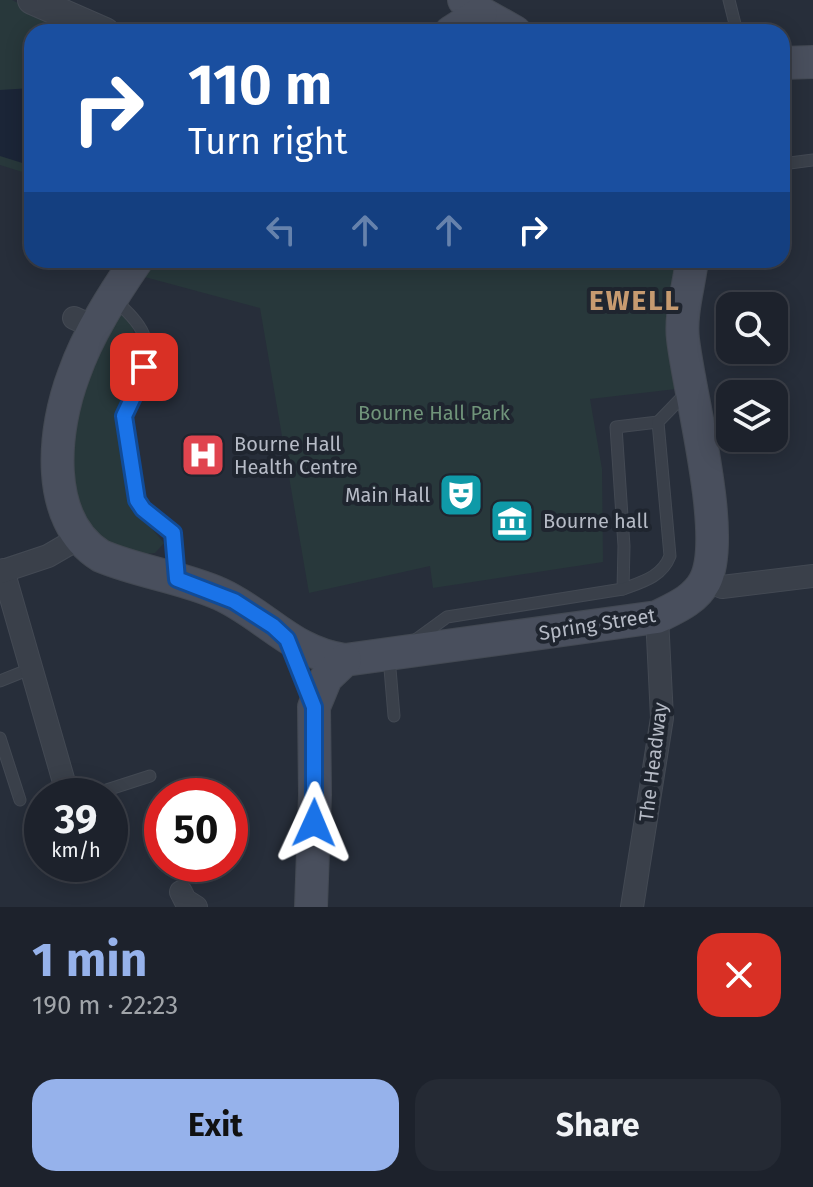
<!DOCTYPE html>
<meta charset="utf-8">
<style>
:root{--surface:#1d222c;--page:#252a34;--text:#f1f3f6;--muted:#a0a4a9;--line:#3b3f48;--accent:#96b2eb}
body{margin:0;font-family:"Fira Sans",sans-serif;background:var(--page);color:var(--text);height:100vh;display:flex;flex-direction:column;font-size:30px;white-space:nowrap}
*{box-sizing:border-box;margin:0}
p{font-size:26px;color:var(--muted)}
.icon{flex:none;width:44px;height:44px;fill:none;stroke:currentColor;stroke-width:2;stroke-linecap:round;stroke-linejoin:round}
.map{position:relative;height:907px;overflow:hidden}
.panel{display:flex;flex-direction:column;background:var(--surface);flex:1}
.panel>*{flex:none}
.top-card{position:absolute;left:24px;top:24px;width:766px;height:244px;border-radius:24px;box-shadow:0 4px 20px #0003,0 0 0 2px var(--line);background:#1a4fa0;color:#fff;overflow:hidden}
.tools{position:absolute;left:716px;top:292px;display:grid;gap:16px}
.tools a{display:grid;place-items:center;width:72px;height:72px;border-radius:16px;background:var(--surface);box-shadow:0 4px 20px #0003,0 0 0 2px var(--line);font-size:40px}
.speed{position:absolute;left:24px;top:778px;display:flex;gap:16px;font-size:40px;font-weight:700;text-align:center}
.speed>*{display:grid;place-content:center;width:104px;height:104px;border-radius:50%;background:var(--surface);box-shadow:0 4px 20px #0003,0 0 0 2px var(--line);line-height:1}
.speed small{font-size:20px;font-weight:400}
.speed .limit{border:12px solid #d22;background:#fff;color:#111}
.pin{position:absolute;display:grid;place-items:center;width:68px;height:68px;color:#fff;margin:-34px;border-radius:16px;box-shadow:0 4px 12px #0006}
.me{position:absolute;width:88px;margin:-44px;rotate:1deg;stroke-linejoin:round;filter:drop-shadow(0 0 6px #0008)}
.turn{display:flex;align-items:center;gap:28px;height:168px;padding:0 32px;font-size:36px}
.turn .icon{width:104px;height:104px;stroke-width:2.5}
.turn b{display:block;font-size:56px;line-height:68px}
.lanes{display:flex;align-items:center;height:76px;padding:0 32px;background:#0003;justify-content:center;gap:40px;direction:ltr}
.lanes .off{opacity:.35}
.round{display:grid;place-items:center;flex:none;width:84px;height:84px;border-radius:24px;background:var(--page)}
.overview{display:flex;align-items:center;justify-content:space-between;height:136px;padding:0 32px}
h1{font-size:48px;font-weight:700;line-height:60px;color:var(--accent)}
.action{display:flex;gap:16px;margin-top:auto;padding:16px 32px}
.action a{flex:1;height:92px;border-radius:24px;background:var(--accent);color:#111;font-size:32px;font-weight:700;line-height:92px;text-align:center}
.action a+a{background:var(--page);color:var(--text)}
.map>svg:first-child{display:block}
.green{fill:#28383b}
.water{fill:#1b2537}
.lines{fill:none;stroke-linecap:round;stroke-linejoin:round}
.service-casing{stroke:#434953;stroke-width:13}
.minor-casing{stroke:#434953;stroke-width:24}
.tertiary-casing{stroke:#434953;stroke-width:30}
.secondary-casing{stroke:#434953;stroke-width:34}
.service{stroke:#3a404a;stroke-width:11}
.minor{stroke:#3a404a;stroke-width:22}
.tertiary{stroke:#3a404a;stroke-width:28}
.secondary{stroke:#494f5d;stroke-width:32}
.route-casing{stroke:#114b97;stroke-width:20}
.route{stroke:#1a73e8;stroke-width:14}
.labels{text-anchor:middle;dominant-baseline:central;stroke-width:8;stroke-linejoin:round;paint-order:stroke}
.park-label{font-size:20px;fill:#70947a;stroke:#1f252f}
.poi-label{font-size:20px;fill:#b6bbc6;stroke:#1f252f;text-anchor:start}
.street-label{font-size:20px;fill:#b6bbc6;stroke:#1f252f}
.district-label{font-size:28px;font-weight:bold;letter-spacing:2px;fill:#c79b70;stroke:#1f252f}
</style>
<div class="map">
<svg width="813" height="907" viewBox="0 0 813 907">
<rect width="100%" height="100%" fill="#272e3a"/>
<g class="green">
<path d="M0,0H12L75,32H32V175L0,165Z"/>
<path d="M151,260H682C659,292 673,351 676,389L590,399L602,469L603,562L433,588L430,566L309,593L260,308L141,276Z"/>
<path d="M120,311L132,323L136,346L135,373L116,412L127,499L164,543L155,553L135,555L108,546L80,520L66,468L80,384Z"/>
</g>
<path class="water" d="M32,88V166L0,156V90Z"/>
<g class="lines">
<g class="service-casing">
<g id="service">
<path d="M729,0L737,32"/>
<path d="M782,164L813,160"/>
<path d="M113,299C141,322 156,341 141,380C136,391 126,401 124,413C122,433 134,478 137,500L143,509L173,533L177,574"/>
<path d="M623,589L624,546L616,427L658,422"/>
<path d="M414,641L447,617L623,589C642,582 662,577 670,556L658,422L687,392"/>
<path d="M389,657L394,716"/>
<path d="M0,681L30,669"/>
<path d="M0,738L20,800"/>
<path d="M88,796L150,776"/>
</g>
</g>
<g class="minor-casing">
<g id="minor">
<path d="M74,318L96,328"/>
<path d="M3,570L68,796"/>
<path d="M0,572L48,556L79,538"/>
<path d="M705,580L722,587L813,576"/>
<path d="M181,892L185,900L196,907"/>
<path d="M632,907L662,718L657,617"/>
</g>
</g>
<g class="tertiary-casing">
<path id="tertiary" d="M32,0L105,32"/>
</g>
<g class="secondary-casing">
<g id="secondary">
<path d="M464,0L481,13L515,32"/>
<path d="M451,32L481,13"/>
<path d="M782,63L813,62"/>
<path d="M137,260C113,295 88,334 74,374C53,429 43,520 101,556C139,572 182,577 220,594C266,615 292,653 345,660L657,617C675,608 695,600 705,581C728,536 689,394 683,339C680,315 689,285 692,260"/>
<path d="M311,907L315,795L314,707L326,678L345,660"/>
</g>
</g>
<use href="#service" class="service"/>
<use href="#minor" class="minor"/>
<use href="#tertiary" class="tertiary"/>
<use href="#secondary" class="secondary"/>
</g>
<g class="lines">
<g class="route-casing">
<path id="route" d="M144,367L141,380L124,416L137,500L143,509L173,533L177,579L234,601L273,626L287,639L314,707V823"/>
</g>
<use href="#route" class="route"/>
</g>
<defs>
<g id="hospital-square" transform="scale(2.3)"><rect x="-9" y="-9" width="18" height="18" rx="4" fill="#e0444e" stroke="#1f252f"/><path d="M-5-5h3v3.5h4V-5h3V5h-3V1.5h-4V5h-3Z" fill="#fff"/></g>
<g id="theatre-square" transform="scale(2.3)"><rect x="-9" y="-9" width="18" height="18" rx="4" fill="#0f9aa8" stroke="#1f252f"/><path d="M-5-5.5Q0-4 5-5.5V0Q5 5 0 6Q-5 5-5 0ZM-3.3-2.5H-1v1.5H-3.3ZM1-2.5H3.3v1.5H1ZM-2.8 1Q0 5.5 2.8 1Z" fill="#fff"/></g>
<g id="museum-square" transform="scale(2.3)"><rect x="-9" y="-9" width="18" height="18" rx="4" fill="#0f9aa8" stroke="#1f252f"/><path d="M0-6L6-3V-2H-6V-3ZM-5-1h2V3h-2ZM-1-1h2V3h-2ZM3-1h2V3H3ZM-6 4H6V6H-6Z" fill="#fff"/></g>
</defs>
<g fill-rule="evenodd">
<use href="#hospital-square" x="203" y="455"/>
<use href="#theatre-square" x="461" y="495"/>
<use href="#museum-square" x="512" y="521"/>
</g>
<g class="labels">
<g class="park-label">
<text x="434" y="413">Bourne Hall Park</text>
</g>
<g class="poi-label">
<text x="234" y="444">Bourne Hall<tspan x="234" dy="23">Health Centre</tspan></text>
<text x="430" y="495" text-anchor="end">Main Hall</text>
<text x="543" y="521">Bourne hall</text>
</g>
<g class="street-label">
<text transform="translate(597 624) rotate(-9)">Spring Street</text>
<text transform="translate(653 762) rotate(-83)">The Headway</text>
</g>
<g class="district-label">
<text x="635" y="300">EWELL</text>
</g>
</g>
</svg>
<div class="tools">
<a><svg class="icon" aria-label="search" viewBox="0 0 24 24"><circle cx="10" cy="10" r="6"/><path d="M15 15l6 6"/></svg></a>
<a><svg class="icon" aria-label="layers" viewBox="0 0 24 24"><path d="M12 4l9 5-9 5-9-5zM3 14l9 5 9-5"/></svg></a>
</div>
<div class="speed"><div>39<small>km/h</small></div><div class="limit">50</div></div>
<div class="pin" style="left:144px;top:367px;background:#d93025"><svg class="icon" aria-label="arrive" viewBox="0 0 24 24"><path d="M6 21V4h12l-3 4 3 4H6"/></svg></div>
<svg class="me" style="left:314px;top:823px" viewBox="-20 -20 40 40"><path d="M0-17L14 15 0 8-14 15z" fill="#1a73e8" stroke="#fff" stroke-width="4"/></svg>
<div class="top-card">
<div class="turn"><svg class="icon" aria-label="right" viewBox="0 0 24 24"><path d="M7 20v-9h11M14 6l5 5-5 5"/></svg><div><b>110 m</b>Turn right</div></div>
<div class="lanes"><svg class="icon off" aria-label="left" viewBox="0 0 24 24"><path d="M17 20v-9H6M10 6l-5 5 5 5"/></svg><svg class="icon off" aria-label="ahead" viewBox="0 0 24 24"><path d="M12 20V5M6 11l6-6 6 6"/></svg><svg class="icon off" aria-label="ahead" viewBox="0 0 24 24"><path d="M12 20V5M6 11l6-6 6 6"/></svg><svg class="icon" aria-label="right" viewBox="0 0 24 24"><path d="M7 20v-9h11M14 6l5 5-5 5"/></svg></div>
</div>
</div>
<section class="panel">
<div class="overview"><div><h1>1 min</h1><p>190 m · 22:23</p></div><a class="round" style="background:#d93025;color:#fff"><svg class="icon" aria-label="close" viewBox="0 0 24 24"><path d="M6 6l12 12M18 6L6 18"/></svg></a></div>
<div class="action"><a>Exit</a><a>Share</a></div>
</section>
